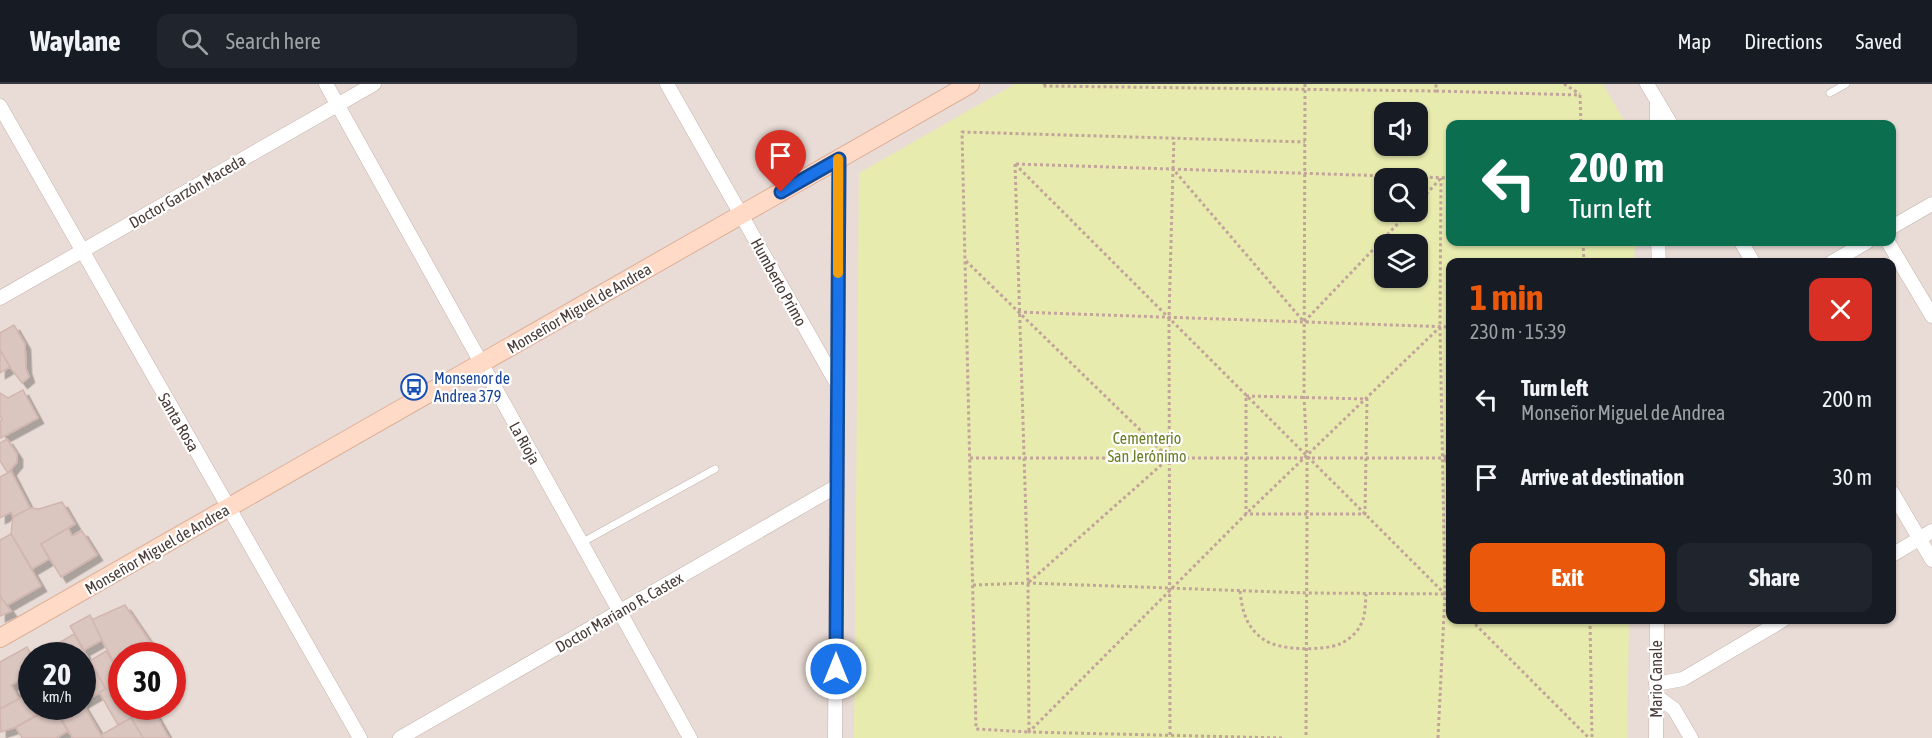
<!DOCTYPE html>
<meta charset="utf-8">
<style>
:root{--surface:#171b24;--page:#20242c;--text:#f1f3f6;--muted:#9ea1a6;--line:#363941;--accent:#ea580c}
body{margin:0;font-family:"Asap Condensed",sans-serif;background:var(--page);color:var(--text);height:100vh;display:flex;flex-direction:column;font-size:22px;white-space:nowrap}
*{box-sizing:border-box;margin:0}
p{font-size:20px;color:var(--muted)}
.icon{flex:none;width:33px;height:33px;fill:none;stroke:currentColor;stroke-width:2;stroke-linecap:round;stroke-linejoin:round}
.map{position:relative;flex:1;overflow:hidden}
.details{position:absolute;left:1446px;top:174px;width:450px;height:366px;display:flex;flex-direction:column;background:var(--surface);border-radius:12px;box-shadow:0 2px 4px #0004}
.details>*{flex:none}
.guide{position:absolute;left:1446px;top:36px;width:450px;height:126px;border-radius:12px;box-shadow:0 2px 4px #0004;background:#0b6e4f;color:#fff;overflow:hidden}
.tools{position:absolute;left:1374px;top:18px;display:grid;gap:12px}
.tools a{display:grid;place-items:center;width:54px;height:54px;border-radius:12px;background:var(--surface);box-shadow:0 2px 4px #0004;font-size:30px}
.speed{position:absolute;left:18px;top:558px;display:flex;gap:12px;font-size:30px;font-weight:700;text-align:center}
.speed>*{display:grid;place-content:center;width:78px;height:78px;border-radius:50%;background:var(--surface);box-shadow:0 2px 4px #0004;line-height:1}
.speed small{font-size:15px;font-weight:400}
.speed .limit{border:9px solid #d22;background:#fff;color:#111}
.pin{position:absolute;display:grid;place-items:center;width:51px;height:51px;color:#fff;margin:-62px -26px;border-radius:50% 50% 50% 0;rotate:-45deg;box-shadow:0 0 6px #0007}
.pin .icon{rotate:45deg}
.me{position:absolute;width:66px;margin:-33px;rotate:0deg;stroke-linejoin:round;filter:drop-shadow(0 0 4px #0008)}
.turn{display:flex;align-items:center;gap:21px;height:126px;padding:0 24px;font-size:27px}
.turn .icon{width:78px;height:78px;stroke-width:2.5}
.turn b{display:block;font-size:42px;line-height:51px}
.round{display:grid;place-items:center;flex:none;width:63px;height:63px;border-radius:12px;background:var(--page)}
.headline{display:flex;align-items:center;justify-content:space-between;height:102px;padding:0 24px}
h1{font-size:36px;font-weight:700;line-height:45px;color:var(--accent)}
.primary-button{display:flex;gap:12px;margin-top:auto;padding:12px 24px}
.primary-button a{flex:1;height:69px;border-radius:12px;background:var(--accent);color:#fff;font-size:24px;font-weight:700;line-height:69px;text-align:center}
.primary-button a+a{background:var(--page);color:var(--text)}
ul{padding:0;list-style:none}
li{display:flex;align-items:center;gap:18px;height:78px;padding:0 24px}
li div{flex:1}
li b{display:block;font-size:22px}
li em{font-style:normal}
header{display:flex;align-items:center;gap:36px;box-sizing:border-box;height:84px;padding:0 30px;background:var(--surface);border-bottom:2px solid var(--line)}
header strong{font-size:28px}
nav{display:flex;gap:33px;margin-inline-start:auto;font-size:21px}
.search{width:420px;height:54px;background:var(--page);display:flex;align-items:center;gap:15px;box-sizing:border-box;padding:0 21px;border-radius:12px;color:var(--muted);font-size:22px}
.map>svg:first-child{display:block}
.residential{fill:#e9dbd5;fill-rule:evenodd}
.green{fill:#e8ebae;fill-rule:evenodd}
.building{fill:#dac5bf;stroke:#d2b6af;stroke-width:1.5;filter:url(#shadow)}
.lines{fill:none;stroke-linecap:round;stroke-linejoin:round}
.lane-casing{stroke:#c4b3ac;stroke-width:8}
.street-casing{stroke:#c4b3ac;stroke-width:15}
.secondary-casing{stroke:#ddb099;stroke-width:20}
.path{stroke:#c3a49a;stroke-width:3;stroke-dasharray:3 3;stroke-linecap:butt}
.lane{stroke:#fff;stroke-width:7}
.street{stroke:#fff;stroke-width:14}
.secondary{stroke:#ffdbc7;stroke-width:18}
.route-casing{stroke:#114b97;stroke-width:15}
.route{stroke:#1a73e8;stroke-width:10}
.slow{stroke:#f59e0b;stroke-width:10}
.labels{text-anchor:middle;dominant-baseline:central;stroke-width:4.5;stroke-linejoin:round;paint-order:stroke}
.street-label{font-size:16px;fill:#483a36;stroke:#fff}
.transit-label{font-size:16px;fill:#164399;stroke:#fff;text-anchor:start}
.park-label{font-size:16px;fill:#6a7e25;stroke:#fff}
</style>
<header>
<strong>Waylane</strong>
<div class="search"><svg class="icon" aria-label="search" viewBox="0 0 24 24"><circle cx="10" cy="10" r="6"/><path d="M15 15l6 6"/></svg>Search here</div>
<nav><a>Map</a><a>Directions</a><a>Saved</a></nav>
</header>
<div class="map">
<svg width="1932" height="654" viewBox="0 0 1932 654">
<defs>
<filter id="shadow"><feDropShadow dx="5.5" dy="5.5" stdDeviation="0" flood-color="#0004"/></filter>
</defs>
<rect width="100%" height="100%" fill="#f5ece8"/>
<path class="residential" d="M0,0H1932V654H0ZM1384,28H1418V62H1384ZM1450,40H1892V158H1450ZM1384,94H1418V128H1384ZM1384,160H1418V194H1384ZM1450,178H1892V536H1450ZM32,572H82V622H32ZM122,572H172V622H122Z"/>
<path class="green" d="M1015,0H1603L1626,40H1450V158H1635L1634,178H1450V536H1629L1627,654H854L859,89ZM1384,28H1418V62H1384ZM1384,94H1418V128H1384ZM1384,160H1418V194H1384Z"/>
<g class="building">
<path d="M14,241L25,260L26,284L29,293L22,299L10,283L0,266V249Z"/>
<path d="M0,266L10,283L0,289Z"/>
<path d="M23,306L38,334L1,354L0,337L2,336L0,331V309L8,314Z"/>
<path d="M7,355L17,370V378L8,389L0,377V359Z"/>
<path d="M11,387L30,424L13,433L11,428L0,434V393Z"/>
<path d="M62,418L75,440L41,460L49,475L32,485L11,450L13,433L30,424L39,425Z"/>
<path d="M68,444L72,452L82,447L97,471L61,493L41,460Z"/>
<path d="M11,450L41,502L6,522L0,512V456Z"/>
<path d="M0,512L11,527L0,532Z"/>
<path d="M125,521L155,565L142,572H122V582L117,584L91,536Z"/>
<path d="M90,531L102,556L84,566L70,542Z"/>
<path d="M74,550L106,605L82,619V572H36Z"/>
<path d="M27,563L32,572V588L11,601L19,615L0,625V578Z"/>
<path d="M106,567L122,593V622H151L169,654H143L131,634L118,641L99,608L106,605L90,577Z"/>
<path d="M32,603V617L26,611Z"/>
<path d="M26,611L37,631L16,643L1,648L0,625Z"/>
<path d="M82,619L101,651L103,654H73L68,647L60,632L77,622H82Z"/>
<path d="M63,622H77L66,629Z"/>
<path d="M53,623L68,647L56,654H22L16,643Z"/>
<path d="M131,634L143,654H103L101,651Z"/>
</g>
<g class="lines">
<g class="lane-casing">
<g id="lane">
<path d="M1830,9L1846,0"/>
<path d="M581,459L715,385"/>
</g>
</g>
<g class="street-casing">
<g id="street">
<path d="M326,0L690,654"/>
<path d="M667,0L837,300"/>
<path d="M1647,0L1671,40"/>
<path d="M1657,18V40"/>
<path d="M0,22L360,654"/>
<path d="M1892,143L1932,120"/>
<path d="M1658,158L1659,178"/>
<path d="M1741,158L1753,178"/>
<path d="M1888,158L1932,232"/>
<path d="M1832,178L1867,158"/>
<path d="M0,214L374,0"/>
<path d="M1892,408L1932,476"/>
<path d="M1892,471L1932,447"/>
<path d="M1656,600L1683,595L1783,536"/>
<path d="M1656,612L1674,625L1691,654"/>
<path d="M400,654L837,402"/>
<path d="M835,654L839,75"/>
<path d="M1656,654L1657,536"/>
</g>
</g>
<g class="secondary-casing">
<path id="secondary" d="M0,554L970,0"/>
</g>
<g class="path">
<path d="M1046,0L1042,2L1436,7V0"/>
<path d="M1305,0L1304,313L1307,372V431L1306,654"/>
<path d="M1564,0L1580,10"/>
<path d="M1436,7L1580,11"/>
<path d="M1580,11L1581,40"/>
<path d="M1015,80L1028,499L1029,648L976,645L962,48L1305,58"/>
<path d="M1015,80L1450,515"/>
<path d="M1016,80L1450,94"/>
<path d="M1173,85L1174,54"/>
<path d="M1418,119L1440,95"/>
<path d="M1583,158L1584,178"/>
<path d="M966,177L1168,373"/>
<path d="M1018,228L1450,243"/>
<path d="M1246,312L1367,315L1365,430H1246Z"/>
<path d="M1450,367L1443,374L1450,381"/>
<path d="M970,374H1450"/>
<path d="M1029,498L1168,375"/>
<path d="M973,501L1028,499L1307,509L1450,510"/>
<path d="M1240,507C1242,526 1246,543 1263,555C1279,567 1322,567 1340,560C1348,556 1356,550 1360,542C1366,532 1365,521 1366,510"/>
<path d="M1471,536L1589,654"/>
<path d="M1590,536L1592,654"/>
<path d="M1170,651L1169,233L1173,85L1304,238L1409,128"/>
<path d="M1282,654L1029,648L1246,430L1440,243"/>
<path d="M1438,654L1445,509L1440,243L1441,94"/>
</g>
<use href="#lane" class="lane"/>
<use href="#street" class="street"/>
<use href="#secondary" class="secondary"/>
</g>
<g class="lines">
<g class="route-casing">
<path id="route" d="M781,108L839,75L836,585"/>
</g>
<use href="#route" class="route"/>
<path class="slow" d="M838,189V75"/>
</g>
<defs>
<g id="bus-ring" transform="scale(1.35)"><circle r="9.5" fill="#fff" stroke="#1a4fb4" stroke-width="1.5"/><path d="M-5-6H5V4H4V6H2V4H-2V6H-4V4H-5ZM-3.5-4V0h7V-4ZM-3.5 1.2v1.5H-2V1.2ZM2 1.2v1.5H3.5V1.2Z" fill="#1a4fb4"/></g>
</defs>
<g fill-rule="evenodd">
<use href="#bus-ring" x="414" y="303"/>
</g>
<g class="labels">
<g class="street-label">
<text transform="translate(187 107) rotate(-30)">Doctor Garzón Maceda</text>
<text transform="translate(779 198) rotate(61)">Humberto Primo</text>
<text transform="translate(579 224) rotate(-30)">Monseñor Miguel de Andrea</text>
<text transform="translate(179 338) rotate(60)">Santa Rosa</text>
<text transform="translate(525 359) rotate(61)">La Rioja</text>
<text transform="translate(157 465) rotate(-30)">Monseñor Miguel de Andrea</text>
<text transform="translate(619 528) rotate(-30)">Doctor Mariano R. Castex</text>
<text transform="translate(1656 595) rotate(-90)">Mario Canale</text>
</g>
<g class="transit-label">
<text x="434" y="294">Monsenor de<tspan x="434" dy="18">Andrea 379</tspan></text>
</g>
<g class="park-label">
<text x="1147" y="354">Cementerio<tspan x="1147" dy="18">San Jerónimo</tspan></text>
</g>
</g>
</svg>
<div class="tools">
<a><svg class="icon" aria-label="sound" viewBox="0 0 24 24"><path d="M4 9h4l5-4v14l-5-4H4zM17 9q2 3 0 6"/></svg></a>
<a><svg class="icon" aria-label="search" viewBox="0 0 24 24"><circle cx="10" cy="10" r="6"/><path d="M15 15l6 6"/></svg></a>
<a><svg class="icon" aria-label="layers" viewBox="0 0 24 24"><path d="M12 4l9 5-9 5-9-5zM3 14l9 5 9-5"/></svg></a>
</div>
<div class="speed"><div>20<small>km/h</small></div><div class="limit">30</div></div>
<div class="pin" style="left:781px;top:108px;background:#d93025"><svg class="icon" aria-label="arrive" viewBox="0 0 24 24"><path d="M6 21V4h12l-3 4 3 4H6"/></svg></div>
<svg class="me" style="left:836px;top:585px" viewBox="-20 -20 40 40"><circle r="17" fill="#1a73e8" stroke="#fff" stroke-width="3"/><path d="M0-11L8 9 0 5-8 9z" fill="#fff"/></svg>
<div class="guide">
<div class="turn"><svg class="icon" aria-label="left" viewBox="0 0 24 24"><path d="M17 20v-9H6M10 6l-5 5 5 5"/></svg><div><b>200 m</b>Turn left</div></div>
</div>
<section class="details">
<div class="headline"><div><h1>1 min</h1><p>230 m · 15:39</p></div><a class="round" style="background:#d93025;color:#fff"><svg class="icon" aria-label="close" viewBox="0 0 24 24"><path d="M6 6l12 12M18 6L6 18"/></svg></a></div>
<ul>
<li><svg class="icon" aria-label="left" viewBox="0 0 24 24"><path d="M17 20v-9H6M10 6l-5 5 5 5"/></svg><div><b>Turn left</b><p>Monseñor Miguel de Andrea</p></div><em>200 m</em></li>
<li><svg class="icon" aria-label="arrive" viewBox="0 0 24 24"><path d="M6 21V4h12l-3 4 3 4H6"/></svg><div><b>Arrive at destination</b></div><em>30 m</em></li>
</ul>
<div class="primary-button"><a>Exit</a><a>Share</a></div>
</section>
</div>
